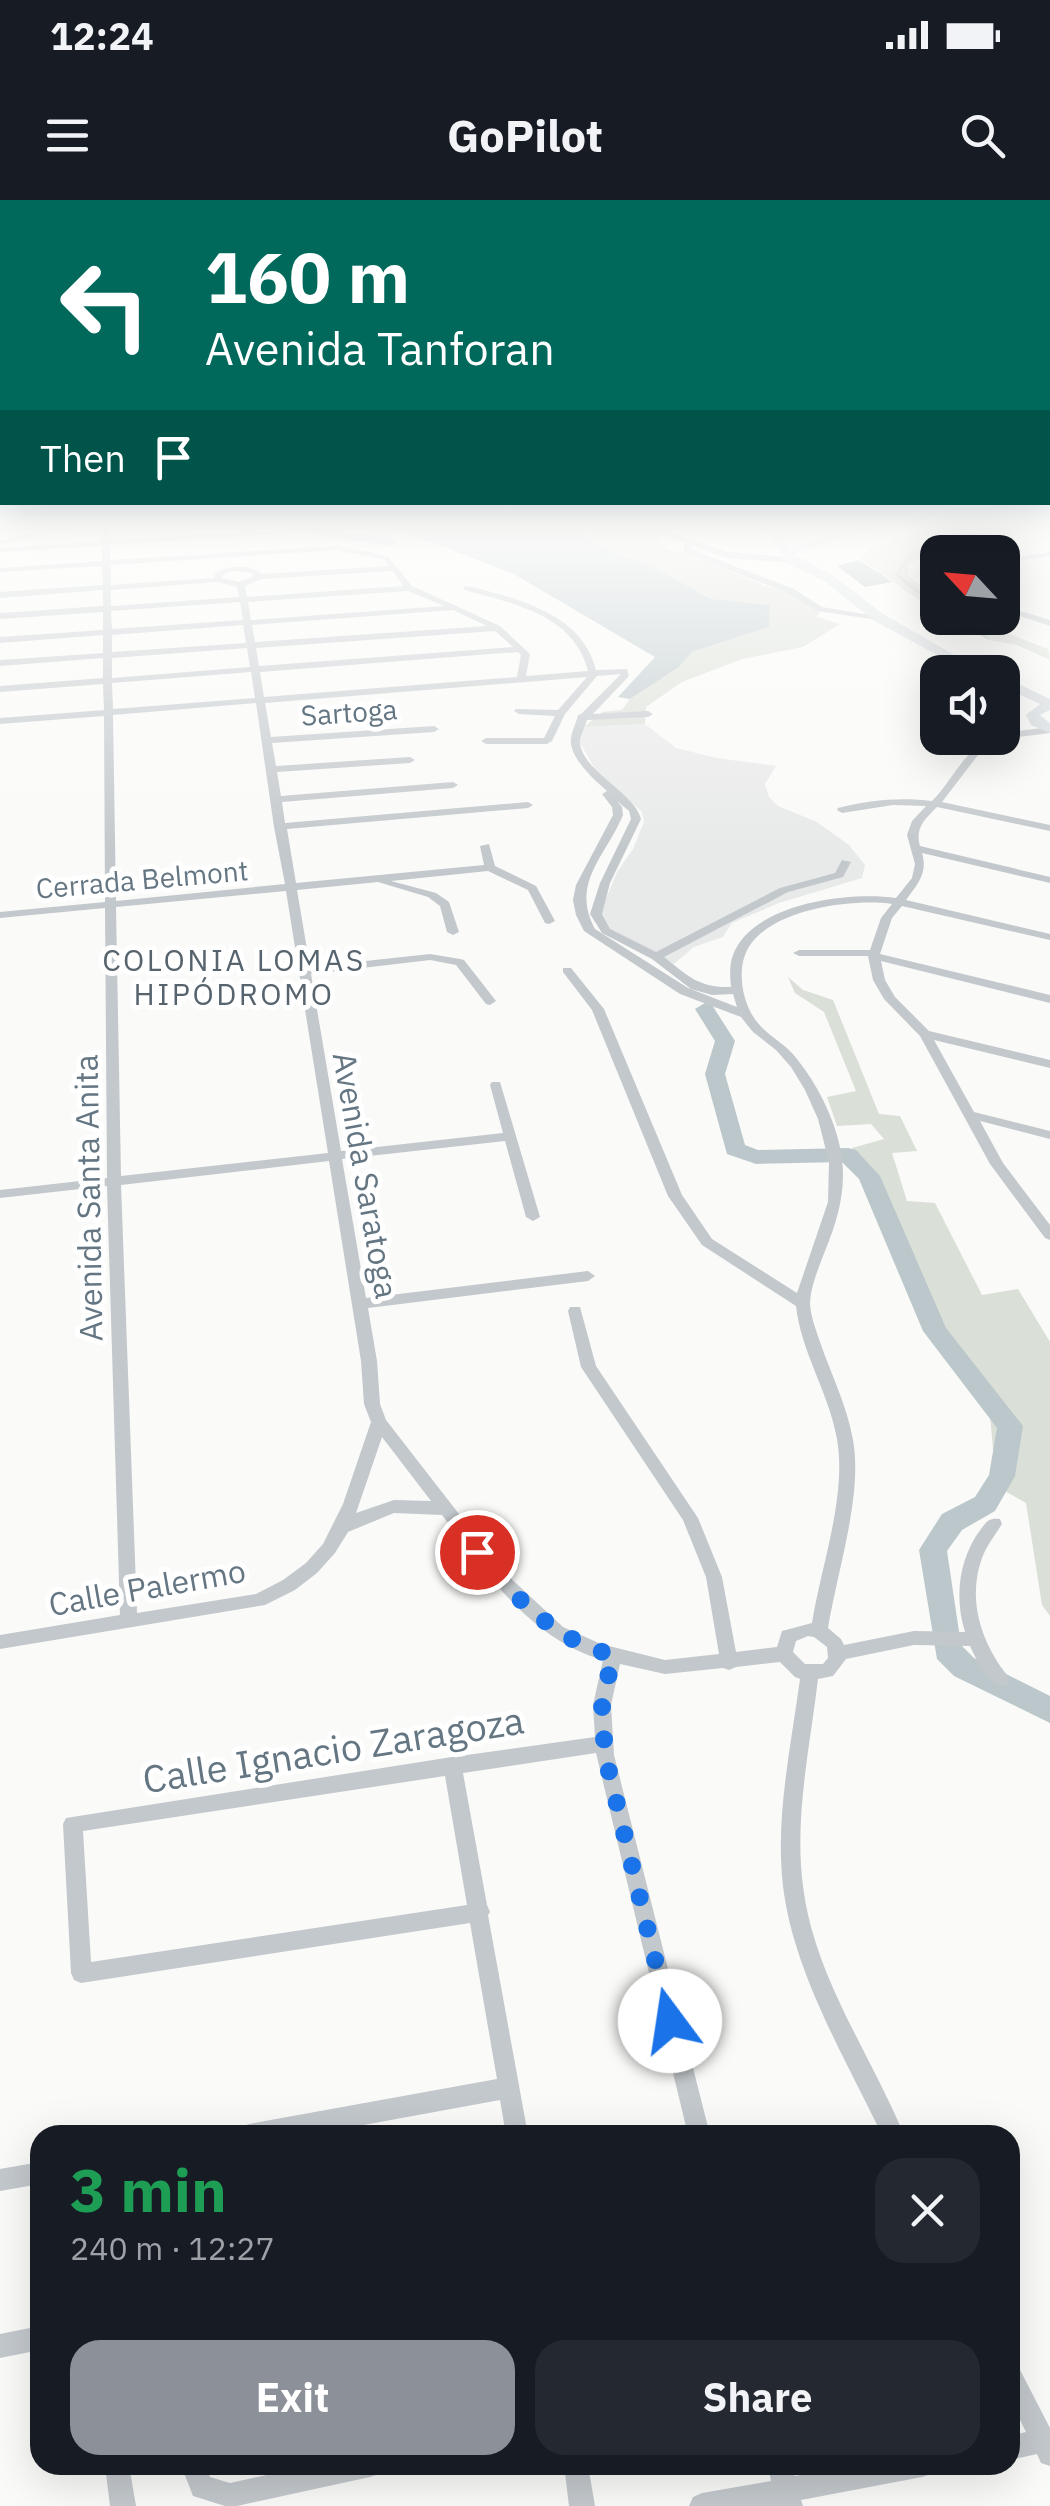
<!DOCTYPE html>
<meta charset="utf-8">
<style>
:root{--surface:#171b24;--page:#242831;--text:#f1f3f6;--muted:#9ea1a6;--accent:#8c9099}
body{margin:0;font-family:"IBM Plex Sans",sans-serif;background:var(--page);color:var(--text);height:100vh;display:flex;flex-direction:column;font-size:38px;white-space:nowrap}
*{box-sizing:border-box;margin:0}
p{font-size:32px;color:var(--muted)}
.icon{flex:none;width:55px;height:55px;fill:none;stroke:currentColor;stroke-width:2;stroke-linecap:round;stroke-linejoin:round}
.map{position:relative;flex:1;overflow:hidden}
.details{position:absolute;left:30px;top:1925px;width:990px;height:350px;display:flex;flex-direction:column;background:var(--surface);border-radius:30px;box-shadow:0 10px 40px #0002}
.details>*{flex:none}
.hud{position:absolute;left:0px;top:0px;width:1050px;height:305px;box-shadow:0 10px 40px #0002;background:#00695c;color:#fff;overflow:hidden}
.needle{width:65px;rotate:296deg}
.fabs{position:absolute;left:920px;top:335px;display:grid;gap:20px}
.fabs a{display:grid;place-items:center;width:100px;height:100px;border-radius:20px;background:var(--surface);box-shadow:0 10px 40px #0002;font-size:50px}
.pin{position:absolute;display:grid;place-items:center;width:85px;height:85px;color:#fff;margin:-42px;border:5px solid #fff;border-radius:50%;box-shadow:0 2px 10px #0007}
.me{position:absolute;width:110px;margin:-55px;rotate:346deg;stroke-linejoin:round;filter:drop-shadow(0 0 8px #0008)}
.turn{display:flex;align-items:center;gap:35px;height:210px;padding:0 40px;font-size:45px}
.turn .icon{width:130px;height:130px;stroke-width:2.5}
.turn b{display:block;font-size:70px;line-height:85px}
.then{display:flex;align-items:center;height:95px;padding:0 40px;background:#0003;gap:20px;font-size:38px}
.round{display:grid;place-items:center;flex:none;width:105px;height:105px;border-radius:30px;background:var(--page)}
.head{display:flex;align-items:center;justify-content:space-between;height:170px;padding:0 40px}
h1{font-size:60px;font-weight:700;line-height:75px;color:#1e9e55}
.action{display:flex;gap:20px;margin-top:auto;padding:20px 40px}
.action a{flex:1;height:115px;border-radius:30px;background:var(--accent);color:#fff;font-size:40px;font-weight:700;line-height:115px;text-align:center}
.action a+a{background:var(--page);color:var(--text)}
.status{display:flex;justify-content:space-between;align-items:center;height:70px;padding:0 50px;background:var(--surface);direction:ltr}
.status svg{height:28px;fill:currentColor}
header{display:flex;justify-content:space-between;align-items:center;height:130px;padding:0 40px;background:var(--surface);font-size:45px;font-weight:700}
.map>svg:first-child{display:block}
.built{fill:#e8e9e9}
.green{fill:#dadfd7}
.water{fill:#bbc7cb}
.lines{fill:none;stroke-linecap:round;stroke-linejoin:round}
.stream{stroke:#bbc7cb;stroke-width:2.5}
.river{fill:#bbc7cb;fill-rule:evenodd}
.building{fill:#aab3b9}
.minor{fill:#c3c8cc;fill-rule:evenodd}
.tertiary{fill:#c3c8cc;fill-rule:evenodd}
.secondary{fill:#d6dbdf;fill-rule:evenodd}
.route{stroke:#1a73e8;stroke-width:18;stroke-dasharray:0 32.4}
.labels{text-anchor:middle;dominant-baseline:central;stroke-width:10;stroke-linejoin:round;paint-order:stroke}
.far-street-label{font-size:28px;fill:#657683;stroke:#fff}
.far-neighbourhood-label{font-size:30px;letter-spacing:2.5px;fill:#57646e;stroke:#fff}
.street-label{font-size:32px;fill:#657683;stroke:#fff}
.near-street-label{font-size:38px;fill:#657683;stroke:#fff}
</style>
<div class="status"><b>12:24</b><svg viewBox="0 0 49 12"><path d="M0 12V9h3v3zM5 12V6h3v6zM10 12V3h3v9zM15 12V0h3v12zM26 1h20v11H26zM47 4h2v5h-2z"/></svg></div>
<header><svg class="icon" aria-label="menu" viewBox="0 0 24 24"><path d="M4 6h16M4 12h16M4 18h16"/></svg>GoPilot<svg class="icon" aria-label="search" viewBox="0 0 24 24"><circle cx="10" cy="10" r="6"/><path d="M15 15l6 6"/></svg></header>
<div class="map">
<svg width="1050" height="2306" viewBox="0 0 1050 2306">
<rect width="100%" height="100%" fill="#fafaf8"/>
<path class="built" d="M645,524L676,548L717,558L776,566L765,584L769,597L778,606L817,622L849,645L865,665L862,678L779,703L732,723L723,737L694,747L674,764L611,732L601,711L617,672L633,649L644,622L642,612L597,572L580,543L584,527Z"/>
<g class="green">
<path d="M576,327H639L663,337L655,342L675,353L680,350L765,386L786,390L820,412L817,417L840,424L803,447L742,459L682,482L646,507L645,524L584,527L602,512L622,510L630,499L679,467L692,452L768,427L770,406L711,399L657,369L605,349Z"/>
<path d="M930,327L954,331L965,327L1050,328L932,353L909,364L908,376L937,397V413L861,359L872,347Z"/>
<path d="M946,418H967L1048,449L1050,460L1017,445L989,440Z"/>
<path d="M788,777L803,790L833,800L879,914L900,916L917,951L892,953L907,1001L935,1003L982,1095L1018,1089L1050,1142V1416L1042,1405L1026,1303L996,1286L989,1202L931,1130L883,1001L852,948L884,939L871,924L837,926L827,897L856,891L824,812L795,793Z"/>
</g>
<path class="water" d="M391,327H573L605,349L657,369L711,399L770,405L769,427L692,452L679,467L630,499L618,497L655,457L512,373Z"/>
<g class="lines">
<g class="stream">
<path d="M938,408L897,375C914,338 960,344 992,327"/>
<path d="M954,418L988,438"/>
</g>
<g class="river">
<path d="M306,327L391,338L398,342L391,346L319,336Z"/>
<path d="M705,803L712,805L735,841L725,874L745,945L758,950L848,948L856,950L880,976L946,1128L1023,1226L1015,1276L995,1311L962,1330L947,1351L961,1445L974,1458L1050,1496V1523L954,1476L937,1459L919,1350L942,1314L975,1297L989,1275L997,1228L923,1131L859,979L842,962L756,964L727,954L705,874L715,841L695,809Z"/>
</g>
</g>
<path class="building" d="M858,360L878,372L892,382L865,387L837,366Z"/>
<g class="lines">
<g class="minor">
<path d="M55,327H71L0,345V341Z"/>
<path d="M102,327H110V340L311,328L312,330L308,332L110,345V360L337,346L388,356L412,386L500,426L530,454L526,476L588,471C574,415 513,403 464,390V386C477,387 490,392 502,395C544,407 585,426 596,470L627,469L629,476L593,514L648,511L653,514L648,517L587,520C585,527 580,536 580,543C583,572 635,593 641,619L610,683L602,714L610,729L656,752L780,688L835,673L842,660L851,662L843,677L788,692L664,757C688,776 699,788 731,787C730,776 729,766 733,755C752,703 850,691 896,698L912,678L915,664L907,635L912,621L926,606L893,605L842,613L837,610L838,608C870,600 900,597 932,601C953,581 969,538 1002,538V533L1050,527V533L1003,539L978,555L942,602L1050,625V631L937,607C924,620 915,628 920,646L1050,677V683L922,653C928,673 918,684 906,700L1050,734V740L902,706L892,718L880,754L1050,795V803L881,761L885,780L895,797L929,831L1050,860V868L934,840L974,912L1050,931V939L980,921L1003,963L1050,1025V1040L1045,1038L990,964L920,836L884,799L873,780L868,756H799L793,753L799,750H870L881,718L892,704C851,698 758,710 744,758C738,778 744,807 758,823C769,837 786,844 797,859C817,884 833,915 840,947C848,984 839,1017 825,1051C819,1067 811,1085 810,1102C810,1114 815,1127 819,1139C830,1172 847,1205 853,1240C863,1295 837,1372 828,1428L841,1439L844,1445L914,1431L965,1432C954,1397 959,1358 981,1329C987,1321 989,1318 1000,1319L1002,1324C995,1335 987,1345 982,1358C967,1399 981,1442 1007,1475L1010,1480L1007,1485C988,1489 978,1462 970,1446L914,1445L846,1459L833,1476L818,1479C810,1547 794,1617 803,1686C814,1776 870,1853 904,1935H882C845,1858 793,1771 783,1686C775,1617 791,1547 800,1479L795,1477L780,1462L736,1467L729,1470L723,1468L665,1474L620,1464L611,1505L614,1555L710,1935H688L596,1553L463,1573L487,1705L490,1712L488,1715L528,1935H506L500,1900L309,1935H238L241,1927L249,1924L497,1879L470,1723L81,1783L74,1780L71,1773L63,1624L66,1618L452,1557L595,1537L593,1505L603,1460C531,1440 485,1372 442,1315L394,1313L348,1332L335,1353L317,1373L295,1390L265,1405L0,1449V1435L120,1415L107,986L0,998V990L107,978L105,708L0,718V712L105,702L104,516L0,524V518L104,510L103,484L0,492V486L103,478V458L0,466V460L103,453V435L0,443V437L103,430V412L0,419V413L103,406V390L0,398V392L103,385L102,366L0,372V368L102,361V346L0,352V348L102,341ZM337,350L385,360L389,366L262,374C248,363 232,366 216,372L214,378L111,385V365ZM232,371L249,372L254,376L240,382L222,378L223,375ZM393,371L403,386L247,397L245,386L261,379ZM217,382L237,387L239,397L111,406V390ZM408,391L444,406L251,420L248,402ZM240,402L243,420L112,429L111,411ZM453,410L487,426L255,442L252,425ZM243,425L246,443L112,452V435ZM495,431L513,447L259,466L256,448ZM247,448L250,467L112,478V458ZM518,452L521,455L517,477L264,497L260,472ZM251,472L255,498L113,509L112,483ZM621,474L581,514L578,515C577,521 572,530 571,538C568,556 594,580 607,591L602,594L612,607L613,615L576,685L573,700L576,715L584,731L680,794L741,817L753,832L776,850L791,867L805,890L818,919L829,962L828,1002L797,1093L712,1039L682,995L604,809L571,768H563V772L592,810L668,996L702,1045L796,1106C801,1152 829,1193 837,1239C847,1296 821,1366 812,1423L782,1431L777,1447L736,1452L722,1377L698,1318L596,1166L580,1107H570L568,1111L581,1167L683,1320L706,1377L719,1454L665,1460L601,1444L563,1427L504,1372L386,1220L380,1204L377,1161L368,1108L588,1081L595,1076L588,1071L366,1098L342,959L505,941L526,1017L533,1021L540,1017L500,882H492L490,885L503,933L341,951L311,774L430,760L456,765L486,804L490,805L496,801L464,760L460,759L430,754L310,767L297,690L378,682L428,697L440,706L447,732L453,735L459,732L449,702L436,693L391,681L488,671L528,690L545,723L549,724L555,721L536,686L495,666L489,644L480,646L484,665L296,683L287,629L528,608L533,605L528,602L285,623L282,602L453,588L458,585L453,582L281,596L277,572L410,563L415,560L410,557L276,566L272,543L434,532L439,529L434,526L271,537L265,503L587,477L558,510L516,509L514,511L519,514L555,516L544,538H486L481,541L486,544H547L552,541L565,514L597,476ZM256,503L274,627L285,684L116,701L113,515ZM617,601L629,611L631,619L600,683L590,714L602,733L652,759L691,789L712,795L733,794L737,807L688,788L595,729C570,683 606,656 623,615L622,607ZM286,691L328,953L121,976L116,707ZM329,961L361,1161L364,1204L371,1222L343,1304L323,1344L306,1363L283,1380L256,1394L137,1413L121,985ZM382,1237L431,1301L394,1300L356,1313ZM808,1436L814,1437L827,1447L828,1458L823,1464H805L793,1452L796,1441ZM445,1576L467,1705L91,1762L83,1631Z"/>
<path d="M688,341L692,343L690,349L794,389L822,407L882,417L878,420L817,411L788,393L683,352L684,343Z"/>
<path d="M1050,352V356L1002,363V359Z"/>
<path d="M1002,405L1050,420V426L1002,410Z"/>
<path d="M40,1962V1984L0,1991V1969Z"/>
<path d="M40,2126V2150L0,2158V2134Z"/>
<path d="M1010,2162L1018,2166L1050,2228V2266L1041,2263L1037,2254L1010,2260V2236L1026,2232L1010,2200Z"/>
<path d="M105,2265H129L136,2306H110Z"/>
<path d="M181,2265H205L210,2277L230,2283L312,2265H382L379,2274L370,2277L237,2306H225L193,2296Z"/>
<path d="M564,2265H588L595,2306H569Z"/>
<path d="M768,2265H792L795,2276L855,2265H934L931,2274L922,2277L801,2300L803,2306H689L693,2297L702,2293L771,2281Z"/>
</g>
<path class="tertiary" d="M640,327H656L727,352L791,357L796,360L791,363L726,358Z"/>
<g class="secondary">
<path d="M763,327H775L789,348L856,327H876L793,354L832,375L883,414L984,472H968L873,420L824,381L787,363Z"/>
<path d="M1002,476L1050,499V510L1040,515L1050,523V533L1031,525L1026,515L1040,504L1002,486Z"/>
</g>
</g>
<linearGradient id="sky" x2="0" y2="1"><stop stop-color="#96bcdc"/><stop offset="0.5" stop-color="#fdfdfc"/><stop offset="1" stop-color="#fdfdfc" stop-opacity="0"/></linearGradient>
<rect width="1050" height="650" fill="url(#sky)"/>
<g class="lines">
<path class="route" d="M477,1352C515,1397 554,1440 613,1455L602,1505L605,1555L670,1821"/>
</g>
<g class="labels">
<g class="far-street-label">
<text transform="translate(349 512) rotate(-4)">Sartoga</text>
<text transform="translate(142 679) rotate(-5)">Cerrada Belmont</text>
</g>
<g class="far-neighbourhood-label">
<text x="234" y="759">COLONIA LOMAS<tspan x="234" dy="34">HIPÓDROMO</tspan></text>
</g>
<g class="street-label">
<text transform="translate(366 975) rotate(80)">Avenida Saratoga</text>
<text transform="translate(88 998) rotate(-91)">Avenida Santa Anita</text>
<text transform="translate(147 1387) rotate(-10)">Calle Palermo</text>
</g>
<g class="near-street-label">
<text transform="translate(333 1549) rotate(-9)">Calle Ignacio Zaragoza</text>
</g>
</g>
</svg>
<div class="fabs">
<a><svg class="needle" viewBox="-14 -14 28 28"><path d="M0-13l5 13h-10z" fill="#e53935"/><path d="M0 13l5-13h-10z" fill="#9ea1a6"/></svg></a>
<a><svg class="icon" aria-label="sound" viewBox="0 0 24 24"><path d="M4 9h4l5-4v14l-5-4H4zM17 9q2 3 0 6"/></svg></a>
</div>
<div class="pin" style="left:477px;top:1352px;background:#d93025"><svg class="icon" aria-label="arrive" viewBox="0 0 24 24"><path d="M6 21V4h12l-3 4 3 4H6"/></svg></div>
<svg class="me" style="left:670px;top:1821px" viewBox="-20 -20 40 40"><circle r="19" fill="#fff"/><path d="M0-13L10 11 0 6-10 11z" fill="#1a73e8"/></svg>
<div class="hud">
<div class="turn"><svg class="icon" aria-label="left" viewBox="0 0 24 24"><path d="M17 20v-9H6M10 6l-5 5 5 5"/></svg><div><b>160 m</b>Avenida Tanforan</div></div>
<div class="then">Then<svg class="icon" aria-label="arrive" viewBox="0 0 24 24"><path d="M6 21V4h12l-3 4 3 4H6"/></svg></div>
</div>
<section class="details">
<div class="head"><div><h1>3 min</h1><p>240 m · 12:27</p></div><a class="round"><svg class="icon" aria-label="close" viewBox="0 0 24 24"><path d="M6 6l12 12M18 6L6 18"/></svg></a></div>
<div class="action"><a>Exit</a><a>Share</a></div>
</section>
</div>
